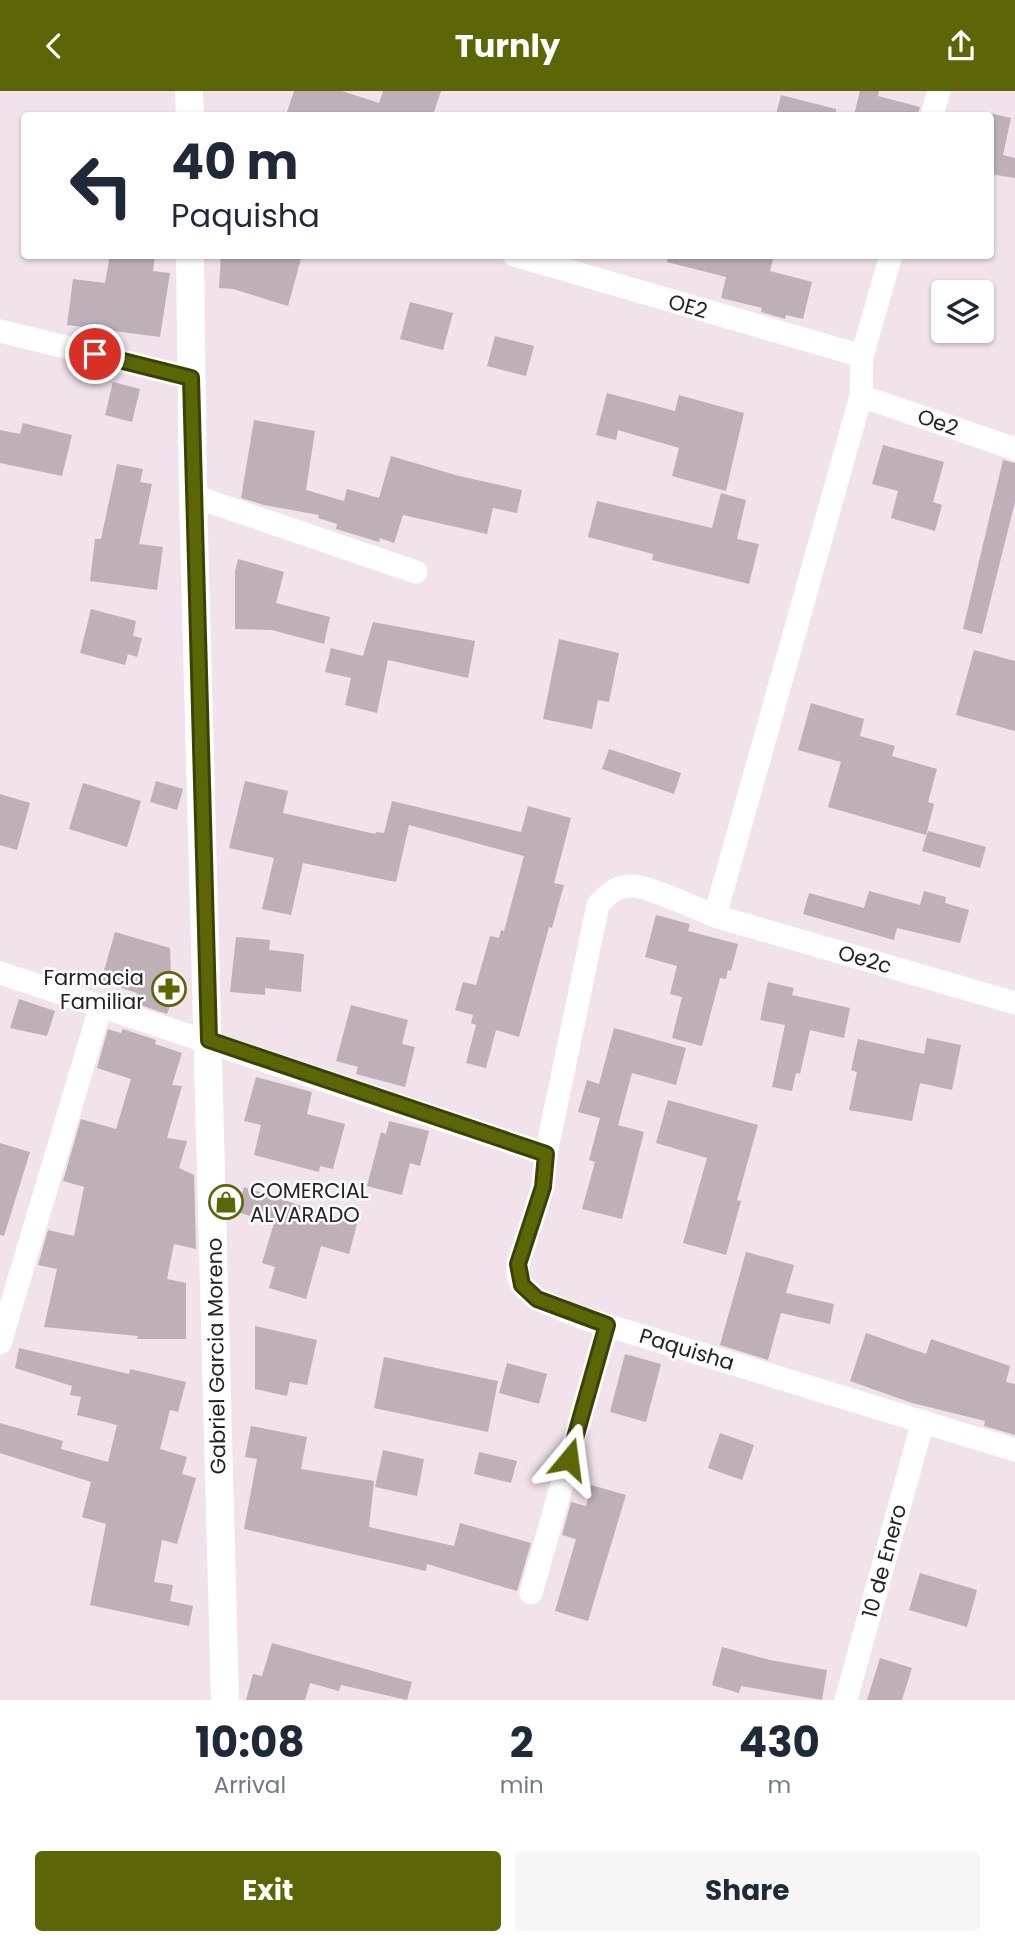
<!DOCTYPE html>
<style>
:root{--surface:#fff;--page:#f6f6f7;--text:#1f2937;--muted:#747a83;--accent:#5c6607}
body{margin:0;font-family:Poppins,sans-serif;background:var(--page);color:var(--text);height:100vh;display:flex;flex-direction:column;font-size:26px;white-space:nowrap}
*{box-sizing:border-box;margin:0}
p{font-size:23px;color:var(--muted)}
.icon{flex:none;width:38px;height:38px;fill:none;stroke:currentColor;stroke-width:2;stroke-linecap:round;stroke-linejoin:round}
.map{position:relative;height:1609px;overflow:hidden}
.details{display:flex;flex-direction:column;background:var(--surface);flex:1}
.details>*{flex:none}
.hud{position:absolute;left:21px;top:21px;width:973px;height:147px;border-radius:7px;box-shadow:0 2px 5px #0004;background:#fff;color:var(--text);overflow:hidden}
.buttons{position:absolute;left:931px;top:189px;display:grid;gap:14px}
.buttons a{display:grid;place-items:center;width:63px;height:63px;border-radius:7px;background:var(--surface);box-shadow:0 2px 5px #0004;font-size:35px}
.pin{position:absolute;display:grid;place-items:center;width:60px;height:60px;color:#fff;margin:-30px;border:4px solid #fff;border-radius:50%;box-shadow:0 2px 7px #0007}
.me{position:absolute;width:77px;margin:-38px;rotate:16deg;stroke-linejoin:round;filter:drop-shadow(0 0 5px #0008)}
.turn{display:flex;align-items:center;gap:24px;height:147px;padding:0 35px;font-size:32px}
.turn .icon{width:91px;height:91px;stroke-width:2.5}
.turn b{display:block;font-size:49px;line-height:60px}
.eta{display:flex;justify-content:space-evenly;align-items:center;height:119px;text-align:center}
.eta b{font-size:42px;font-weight:700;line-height:49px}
.action{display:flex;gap:14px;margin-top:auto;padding:14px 35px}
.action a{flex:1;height:80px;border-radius:7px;background:var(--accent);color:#fff;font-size:28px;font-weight:700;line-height:80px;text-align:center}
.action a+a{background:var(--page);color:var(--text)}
header{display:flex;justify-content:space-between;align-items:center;height:91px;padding:0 35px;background:var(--accent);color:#fff;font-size:32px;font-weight:700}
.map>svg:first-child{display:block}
.building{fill:#beafb8}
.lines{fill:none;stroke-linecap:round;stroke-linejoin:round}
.minor{stroke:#fff;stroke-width:23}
.tertiary{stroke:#fff;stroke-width:28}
.route-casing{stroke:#3c4205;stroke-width:18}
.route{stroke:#5c6607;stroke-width:12}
.labels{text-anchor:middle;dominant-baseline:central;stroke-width:5;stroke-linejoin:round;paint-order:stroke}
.street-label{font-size:21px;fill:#262124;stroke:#fff}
.poi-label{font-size:21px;fill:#262124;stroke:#fff;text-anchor:end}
</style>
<header><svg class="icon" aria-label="back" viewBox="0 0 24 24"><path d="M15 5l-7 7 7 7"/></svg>Turnly<svg class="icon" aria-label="share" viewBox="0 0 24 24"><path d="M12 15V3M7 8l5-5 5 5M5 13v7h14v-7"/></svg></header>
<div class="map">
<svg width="1015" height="1609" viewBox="0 0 1015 1609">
<rect width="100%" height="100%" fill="#f1e2eb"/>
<g class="building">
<path d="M294,0H342L379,12L383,0H441L433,24H286Z"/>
<path d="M860,0H879L878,5L920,16L918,24H854Z"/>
<path d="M781,4L836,18V24H776Z"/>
<path d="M990,22L1011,27L1003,64L1015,67V87L990,83Z"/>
<path d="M110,164H155L153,180L170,182L160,246L67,234L73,188L105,192Z"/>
<path d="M221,164H302L288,215L233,198L219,197Z"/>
<path d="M668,164H760L773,168L770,180L812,191L803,228L786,224L785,228L761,221L762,217L721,207L726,186L667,171Z"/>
<path d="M410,211L453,222L443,259L400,248Z"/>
<path d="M495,245L534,255L526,285L487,275Z"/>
<path d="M113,291L140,298L132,331L105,324Z"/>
<path d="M607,302L675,320L679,304L744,322L726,400L672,385L679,357L618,339L616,349L596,344Z"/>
<path d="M254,329L315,340L306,399L344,410L347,398L379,407L391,365L459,385L522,399L517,422L493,417L487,443L403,424L394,452L380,447L379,451L336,438L337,433L318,427L319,424L264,414L241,407Z"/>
<path d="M23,332L72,344L62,385L0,372V339L20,343Z"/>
<path d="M883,354L944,371L933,411L942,414L935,440L891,427L898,400L872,393Z"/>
<path d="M1003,369L1015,372V411L982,543L963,538Z"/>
<path d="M117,373L143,378L140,391L152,393L139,453L163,456L157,499L90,490L95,448H101Z"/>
<path d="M721,402L746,409L737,448L759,453L749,493L652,469L653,463L588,446L597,410L712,437Z"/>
<path d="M238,468L284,481L276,512L330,526L324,553L272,539L235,538V480Z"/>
<path d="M91,518L136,530L133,545L142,547L137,566L128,563L125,574L80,562Z"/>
<path d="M373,531L475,550L468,587L388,569L377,622L345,614L351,587L325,581L331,557L363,565Z"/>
<path d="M559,548L619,562L609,611L598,609L592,638L543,628Z"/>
<path d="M974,559L1015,570V640L956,624Z"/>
<path d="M811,612L864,628L860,645L895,655L892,665L937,678L928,711L934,713L926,744L828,716L841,671L798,659Z"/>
<path d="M609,658L681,682L674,703L602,678Z"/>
<path d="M156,690L183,698L177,719L150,711Z"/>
<path d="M245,690L288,700L283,722L375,743L376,741L384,742L392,710L521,741L528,715L571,727L554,792L564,794L552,837L549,836L519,946L496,939L486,977L466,972L476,934L471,932L473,924L455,919L463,891L476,894L490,845L499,847L501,839L504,840L524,765L409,734L396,791L303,772L291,824L262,818L274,767L229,757Z"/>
<path d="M83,692L141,710L127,756L69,738Z"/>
<path d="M0,703L30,712L17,759L0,754Z"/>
<path d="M928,740L986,756L980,777L922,760Z"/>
<path d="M869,800L920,814L924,800L946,806L945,812L969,819L960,852L897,837L894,849L803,823L809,802L864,817Z"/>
<path d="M656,824L690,833L688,840L738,853L731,880L728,879L726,888L720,887L702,955L672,947L682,906L670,903L677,875L645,866Z"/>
<path d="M115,841L170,857L172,910L167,923L134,912L137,902L101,890Z"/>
<path d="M236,846L270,849L269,859L304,863L301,901L265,897V904L230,901Z"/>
<path d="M768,891L794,897L792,904L850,917L844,947L810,939L800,983L796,982L792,1000L772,996L785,934L760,929Z"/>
<path d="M19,908L55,920L47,945L10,937Z"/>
<path d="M351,914L408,929L402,953L415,956L405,996L356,983L358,976L336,970Z"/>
<path d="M614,937L686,957L676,994L632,982L618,1034L644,1041L622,1128L582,1118L595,1071L589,1069L600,1027L578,1021L587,989L599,993Z"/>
<path d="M108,938L121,942L123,938L156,949L155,953L182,962L172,994L182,995L167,1047L187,1050L179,1077L194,1084L196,1158L174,1153L167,1188L186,1192V1248H137L138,1245L44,1236L57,1178L38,1174L48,1139L74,1145L84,1096L63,1090L81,1028L116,1038L131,988L97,977Z"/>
<path d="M927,947L961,954L952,999L920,992L912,1030L849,1019L857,981L851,979L858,948L924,963Z"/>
<path d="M256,986L312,1001L307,1023L345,1033L333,1078L320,1075L319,1081L254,1064L261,1034L244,1030Z"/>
<path d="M668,1009L758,1034L737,1109L741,1110L726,1164L683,1152L707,1067L656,1052Z"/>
<path d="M389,1030L429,1040L420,1075L410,1072L402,1104L367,1095L381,1041L386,1043Z"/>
<path d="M0,1052L30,1061L4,1145L0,1144Z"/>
<path d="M244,1096L357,1133L349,1163L321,1155L306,1208L269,1197L275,1176L262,1172L274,1132L237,1121Z"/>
<path d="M746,1161L794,1174L786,1202L834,1213L830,1233L781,1222L768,1269L720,1254Z"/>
<path d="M255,1235L317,1249L307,1294L290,1291L287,1305L255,1298Z"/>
<path d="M866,1242L926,1263L931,1248L1010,1275L1006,1291L1015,1293V1344L984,1335L985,1330L912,1312L850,1290Z"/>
<path d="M19,1257L129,1283L130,1278L186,1291L178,1321L170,1319L160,1358L187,1366L182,1383L196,1387L177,1453L162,1449L154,1491L173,1494L170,1510L193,1515L189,1535L90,1514L106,1433L82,1426L91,1391L0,1362V1332L63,1350L61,1358L108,1371L117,1334L77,1324L81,1306L70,1304L72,1295L15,1277Z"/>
<path d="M625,1263L661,1273L646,1331L610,1321Z"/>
<path d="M384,1266L498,1290L488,1341L374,1317Z"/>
<path d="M507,1272L547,1283L539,1313L499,1302Z"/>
<path d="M251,1335L307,1346L301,1378L374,1390L369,1436L454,1455L460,1432L531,1452L517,1500L427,1473L426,1480L244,1438L257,1368L245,1366Z"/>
<path d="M720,1342L754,1354L742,1389L708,1377Z"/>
<path d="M383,1359L424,1368L417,1405L375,1396Z"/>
<path d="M479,1361L517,1370L511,1392L474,1383Z"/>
<path d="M591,1394L626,1404L588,1530L555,1520L576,1448L562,1444L571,1411L586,1415Z"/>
<path d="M920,1482L977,1499L967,1536L909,1519Z"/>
<path d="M272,1552L412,1591L407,1609L341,1594L339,1600L310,1592L305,1609H246L253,1583L262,1585Z"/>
<path d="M722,1556L770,1569L827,1579L822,1609L741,1595L739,1602L712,1594Z"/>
<path d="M880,1567L912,1577L902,1609H867Z"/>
</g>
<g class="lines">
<g class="minor">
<path d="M932,24L939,0"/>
<path d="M514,164L862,265"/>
<path d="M0,240L191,287"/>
<path d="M861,305L1015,358"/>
<path d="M193,405L416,481"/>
<path d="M715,825L1015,912"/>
<path d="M0,882L546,1063L543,1096L518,1173V1184L522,1194L537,1208L580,1226L1015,1359"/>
<path d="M546,1063L598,814C607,804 616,795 631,795C647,794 697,818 715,825L861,305L862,265L891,164"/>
<path d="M0,1252L101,914"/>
<path d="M531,1502L607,1234"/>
<path d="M846,1609L923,1330"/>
</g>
<g class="tertiary">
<path d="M189,0L190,24"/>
<path d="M190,164L193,405L225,1609"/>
</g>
</g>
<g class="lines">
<g class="route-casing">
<path id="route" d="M95,263L191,287L209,949L546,1063L543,1096L518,1173L522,1194L537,1208L607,1234L569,1368"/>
</g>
<use href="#route" class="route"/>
</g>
<defs>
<g id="pharmacy-ring" transform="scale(1.75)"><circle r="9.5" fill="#fff" stroke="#5c6607" stroke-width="1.5"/><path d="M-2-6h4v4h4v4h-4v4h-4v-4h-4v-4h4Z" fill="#5c6607"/></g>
<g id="shop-ring" transform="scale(1.75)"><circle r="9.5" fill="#fff" stroke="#5c6607" stroke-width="1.5"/><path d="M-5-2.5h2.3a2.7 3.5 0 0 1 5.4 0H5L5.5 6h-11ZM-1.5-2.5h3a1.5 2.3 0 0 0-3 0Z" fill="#5c6607"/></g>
</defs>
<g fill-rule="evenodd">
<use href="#pharmacy-ring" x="169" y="898"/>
<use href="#shop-ring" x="226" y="1111"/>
</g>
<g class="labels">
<g class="street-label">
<text transform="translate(688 215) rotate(16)">OE2</text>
<text transform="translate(938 331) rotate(19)">Oe2</text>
<text transform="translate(865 868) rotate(16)">Oe2c</text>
<text transform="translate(687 1258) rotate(17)">Paquisha</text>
<text transform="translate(216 1265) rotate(-91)">Gabriel Garcia Moreno</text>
<text transform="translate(884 1470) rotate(-75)">10 de Enero</text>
</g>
<g class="poi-label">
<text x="144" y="886">Farmacia<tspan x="144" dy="24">Familiar</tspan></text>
<text x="250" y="1099" text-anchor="start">COMERCIAL<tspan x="250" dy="24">ALVARADO</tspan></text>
</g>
</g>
</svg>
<div class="buttons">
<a><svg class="icon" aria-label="layers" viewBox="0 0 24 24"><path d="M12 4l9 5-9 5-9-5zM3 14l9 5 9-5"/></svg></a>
</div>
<div class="pin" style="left:95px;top:263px;background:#d93025"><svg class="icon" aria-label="arrive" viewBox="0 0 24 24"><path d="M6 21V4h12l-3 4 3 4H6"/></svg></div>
<svg class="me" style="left:569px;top:1368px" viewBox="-20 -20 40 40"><path d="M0-17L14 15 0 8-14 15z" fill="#5c6607" stroke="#fff" stroke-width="4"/></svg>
<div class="hud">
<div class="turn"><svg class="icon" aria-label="left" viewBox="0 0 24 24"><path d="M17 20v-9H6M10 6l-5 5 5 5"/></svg><div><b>40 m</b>Paquisha</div></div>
</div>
</div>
<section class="details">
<div class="eta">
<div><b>10:08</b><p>Arrival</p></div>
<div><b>2</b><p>min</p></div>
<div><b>430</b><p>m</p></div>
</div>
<div class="action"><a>Exit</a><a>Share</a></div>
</section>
